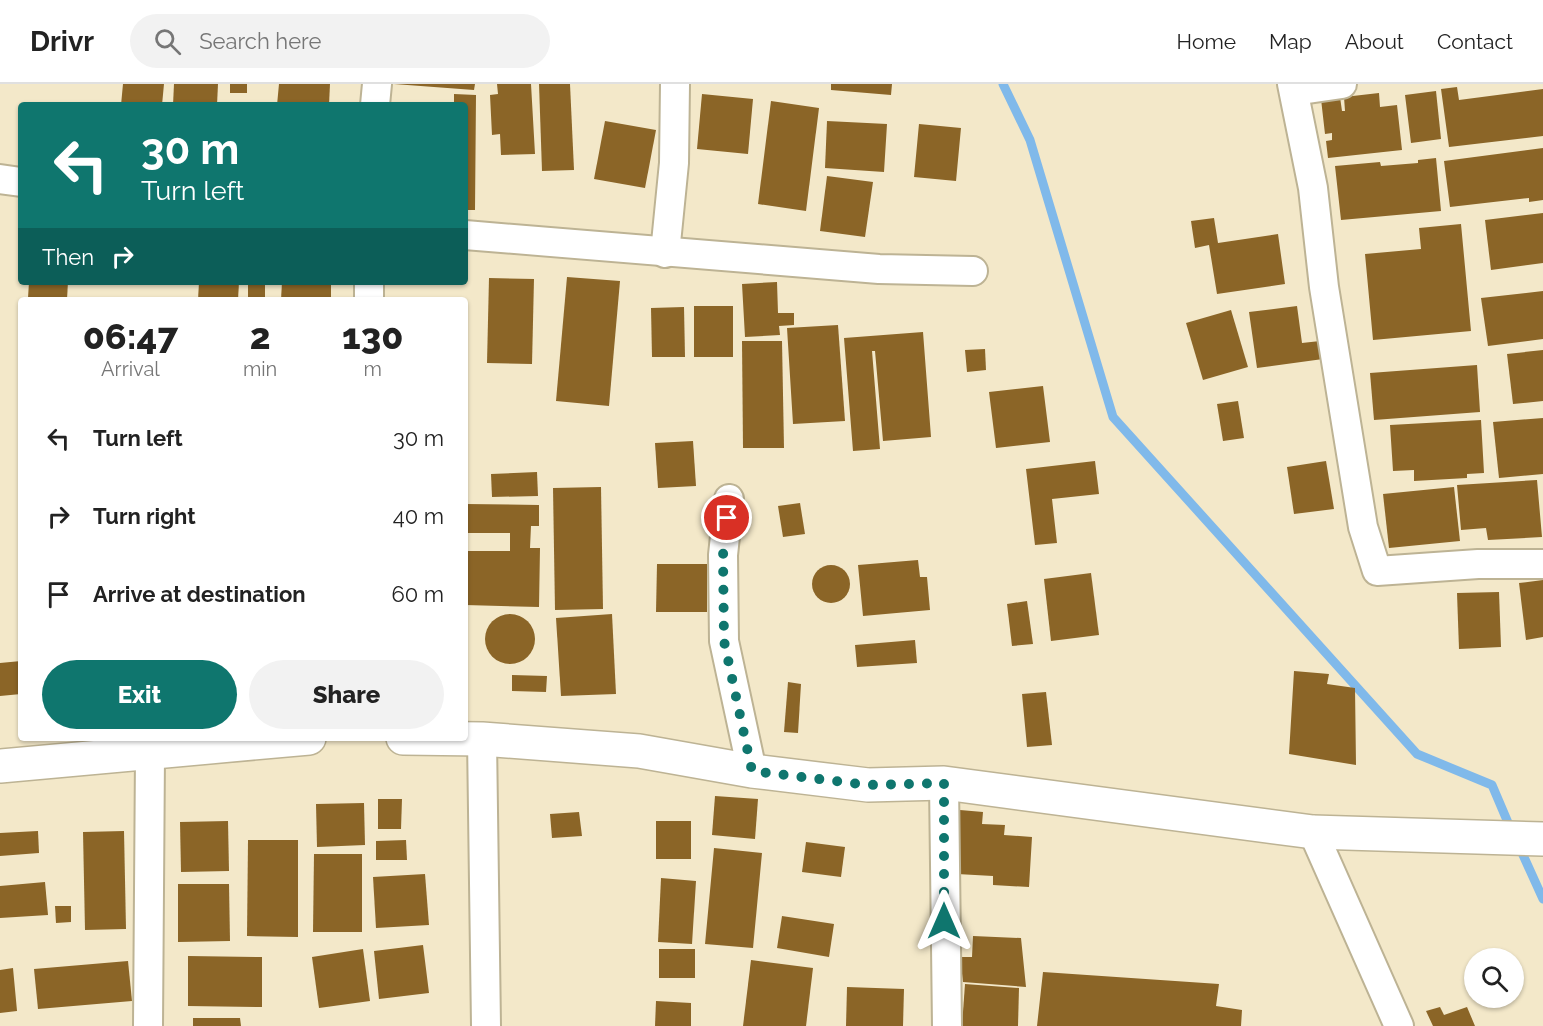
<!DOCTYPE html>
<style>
:root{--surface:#fff;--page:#f2f2f2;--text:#222;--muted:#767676;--line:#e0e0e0;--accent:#0f766e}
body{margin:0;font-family:Raleway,sans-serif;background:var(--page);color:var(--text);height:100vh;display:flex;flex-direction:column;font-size:22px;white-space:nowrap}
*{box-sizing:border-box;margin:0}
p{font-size:20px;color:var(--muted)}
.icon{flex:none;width:33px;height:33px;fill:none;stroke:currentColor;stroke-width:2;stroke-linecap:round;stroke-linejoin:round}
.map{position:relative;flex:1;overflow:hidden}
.side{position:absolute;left:18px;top:213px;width:450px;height:444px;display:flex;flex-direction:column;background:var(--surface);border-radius:6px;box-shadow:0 2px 4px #0004}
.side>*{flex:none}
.guide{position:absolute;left:18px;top:18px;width:450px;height:183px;border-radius:6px;box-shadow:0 2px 4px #0004;background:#0f766e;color:#fff;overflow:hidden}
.buttons{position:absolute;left:1464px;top:864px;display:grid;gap:12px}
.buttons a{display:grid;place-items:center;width:60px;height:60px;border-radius:50%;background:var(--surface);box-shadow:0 2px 4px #0004;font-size:30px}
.pin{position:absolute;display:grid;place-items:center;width:51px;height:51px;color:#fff;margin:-26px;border:3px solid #fff;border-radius:50%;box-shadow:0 2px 6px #0007}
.me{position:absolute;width:66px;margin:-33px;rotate:0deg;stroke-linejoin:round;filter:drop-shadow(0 0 4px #0008)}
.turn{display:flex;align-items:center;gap:21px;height:126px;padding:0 24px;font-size:27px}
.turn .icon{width:78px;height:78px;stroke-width:2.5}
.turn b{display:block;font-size:42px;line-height:51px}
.then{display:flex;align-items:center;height:57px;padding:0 24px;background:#0003;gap:12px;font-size:22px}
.eta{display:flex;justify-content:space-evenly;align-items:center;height:102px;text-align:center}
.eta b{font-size:36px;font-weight:800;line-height:42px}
.cta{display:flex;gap:12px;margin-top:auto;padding:12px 24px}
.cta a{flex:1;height:69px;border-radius:36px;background:var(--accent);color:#fff;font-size:24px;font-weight:800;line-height:69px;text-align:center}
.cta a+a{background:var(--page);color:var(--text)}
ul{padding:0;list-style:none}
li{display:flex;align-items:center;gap:18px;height:78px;padding:0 24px}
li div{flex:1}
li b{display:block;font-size:22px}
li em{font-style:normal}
header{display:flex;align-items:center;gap:36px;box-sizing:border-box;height:84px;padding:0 30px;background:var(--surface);border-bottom:2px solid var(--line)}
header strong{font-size:28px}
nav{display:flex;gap:33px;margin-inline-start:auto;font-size:21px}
.search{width:420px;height:54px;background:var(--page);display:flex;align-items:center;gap:15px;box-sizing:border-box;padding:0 21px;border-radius:33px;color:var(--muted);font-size:22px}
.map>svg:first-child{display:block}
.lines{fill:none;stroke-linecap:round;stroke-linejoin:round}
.stream{stroke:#80b9ea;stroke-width:9}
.building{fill:#8b6527}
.minor-casing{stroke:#bdb394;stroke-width:32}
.secondary-casing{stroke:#bdb394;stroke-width:36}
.minor{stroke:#fff;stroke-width:28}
.secondary{stroke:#fff;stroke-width:33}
.route{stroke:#0f766e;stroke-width:10;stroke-dasharray:0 18}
</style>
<header>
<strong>Drivr</strong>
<div class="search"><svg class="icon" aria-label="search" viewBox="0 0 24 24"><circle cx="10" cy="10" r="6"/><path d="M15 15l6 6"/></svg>Search here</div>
<nav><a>Home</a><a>Map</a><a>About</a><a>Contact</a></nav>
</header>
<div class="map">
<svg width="1543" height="942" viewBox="0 0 1543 942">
<rect width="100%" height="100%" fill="#f3e8c9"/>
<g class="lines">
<g class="stream">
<path d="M1003,0L1030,56L1113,333L1417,670L1492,701L1512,748"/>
<path d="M1518,760L1543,815"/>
</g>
</g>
<g class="building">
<path d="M123,0H164L162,21H121Z"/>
<path d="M174,0H218L217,21H173Z"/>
<rect x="230" y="0" width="17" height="9"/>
<path d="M279,0H330L329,21H277Z"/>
<path d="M394,0H475L474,6Z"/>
<path d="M497,0H531L535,70L501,71L500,50L492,51L490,11L498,10Z"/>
<path d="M539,0H570L574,86L542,87Z"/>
<path d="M831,0H892L891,11L831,6Z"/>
<path d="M1457,3L1459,16L1543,5V52L1449,63L1441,5Z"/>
<path d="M1436,7L1441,55L1411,59L1405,11Z"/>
<path d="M1379,9L1380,23L1397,21L1402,66L1328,74L1326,57L1332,56V49L1325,50L1321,15L1340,13L1342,27H1345L1344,13Z"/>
<path d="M454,10L476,11L475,126H465V21H454Z"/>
<path d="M702,10L753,15L748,70L697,65Z"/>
<path d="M771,17L819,24L806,127L758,120Z"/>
<path d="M605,37L656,46L645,104L594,95Z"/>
<path d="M827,37L887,40L884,88L825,84Z"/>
<path d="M919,40L961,44L956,97L914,93Z"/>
<path d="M1543,64V116L1529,118V114L1450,123L1444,77Z"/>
<path d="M1436,74L1441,127L1341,136L1335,82L1380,78L1381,82L1418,79V76Z"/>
<path d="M827,92L873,98L865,153L820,147Z"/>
<path d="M1543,129V179L1491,186L1485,136Z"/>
<path d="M1214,134L1218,159L1278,150L1285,200L1217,210L1209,161L1195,164L1191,137Z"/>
<path d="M1461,140L1471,247L1373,256L1365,170L1421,165L1419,144Z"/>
<path d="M567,193L620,197L609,322L556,317Z"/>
<path d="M489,194L534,195L532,280L487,279Z"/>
<path d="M29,198H68L67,215L28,214Z"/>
<path d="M199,198H239L238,216H198Z"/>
<rect x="248" y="198" width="17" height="18"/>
<path d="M282,198H331V216H281Z"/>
<path d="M777,198L778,229H794V241L779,242L780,251L745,253L742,200Z"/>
<path d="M1543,207V255L1488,262L1481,214Z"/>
<rect x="694" y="222" width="39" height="51"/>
<path d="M1297,222L1302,259L1320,257L1323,275L1257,284L1249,228Z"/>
<path d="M684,223L685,273H652L651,224Z"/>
<path d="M1231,226L1248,283L1203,296L1186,239Z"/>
<path d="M838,241L845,337L793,340L787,244Z"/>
<path d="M923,248L931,353L883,357L875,267H872L880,365L853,367L844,254Z"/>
<path d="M742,257H782L784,364H743Z"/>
<path d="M985,265L986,286L967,288L965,266Z"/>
<path d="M1543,266V317L1513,320L1507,270Z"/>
<path d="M1477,281L1480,328L1374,336L1370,289Z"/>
<path d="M1043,302L1050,358L996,364L989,308Z"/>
<path d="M1238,317L1244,354L1223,357L1217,320Z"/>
<path d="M1543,334V390L1499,394L1493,338Z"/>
<path d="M1481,336L1484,389L1467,390V394L1414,397V386L1393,387L1390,341Z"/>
<path d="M693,357L696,402L658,404L655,359Z"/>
<path d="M1095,377L1099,410L1052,415L1057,459L1035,461L1026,385Z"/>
<path d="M1326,377L1334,425L1294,430L1287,383Z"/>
<path d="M537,388L538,412L492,413L491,390Z"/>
<path d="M1537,396L1542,453L1488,456L1486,444L1461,446L1457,401Z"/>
<path d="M601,403L603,525L555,526L553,404Z"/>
<path d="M1454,403L1460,457L1389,464L1383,410Z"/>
<path d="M800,419L805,450L783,453L778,422Z"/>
<path d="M465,420L539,421V442H531L530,464H540L539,523L465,521V467H510V449H465Z"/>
<path d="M918,476L920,493H927L930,526L863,532L858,481Z"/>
<path d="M657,480H707V528H656Z"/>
<circle cx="831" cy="500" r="19"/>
<path d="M1091,489L1099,551L1051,557L1044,495Z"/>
<path d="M1543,496V553L1526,556L1519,499Z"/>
<path d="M1499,508L1501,563L1459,565L1457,509Z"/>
<path d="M1027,517L1033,560L1012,562L1007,520Z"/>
<path d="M612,530L616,610L561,612L556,534Z"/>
<circle cx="510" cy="555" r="25"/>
<path d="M915,556L917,579L857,583L855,561Z"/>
<path d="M21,577V610L0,612V579Z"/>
<path d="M1294,587L1329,590L1327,600L1355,604L1356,681L1289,670Z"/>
<path d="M512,591L547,592L546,608L512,607Z"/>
<path d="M788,598L801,600L798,649L784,648Z"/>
<path d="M1046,608L1052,661L1027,663L1022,610Z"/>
<path d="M715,712L758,715L755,755L712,751Z"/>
<path d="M378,715H402L401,745H378Z"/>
<path d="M364,719L365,761L317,763L316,720Z"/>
<path d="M960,726L983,728L982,740L1005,741L1004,751L1032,753L1029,803L993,801V792L957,790Z"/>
<path d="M579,728L582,752L552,754L550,730Z"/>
<path d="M228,737L229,787L181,788L180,738Z"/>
<rect x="656" y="737" width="35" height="38"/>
<path d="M38,747L39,769L0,772V749Z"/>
<path d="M124,747L126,845L85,846L83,748Z"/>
<path d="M248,756H298V853L247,852Z"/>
<path d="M406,756L407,776H376V757Z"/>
<path d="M806,758L845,763L841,793L802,788Z"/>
<path d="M714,764L762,769L753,864L705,860Z"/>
<path d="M314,770H362V848H313Z"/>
<path d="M425,790L429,841L376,844L373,793Z"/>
<path d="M661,794L696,797L692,860L658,858Z"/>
<path d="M45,798L48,831L0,834V802Z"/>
<path d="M178,800H229L230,857L178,858Z"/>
<path d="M55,822H71V838L56,839Z"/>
<path d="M782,832L834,840L829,873L777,864Z"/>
<path d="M973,852L1021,854L1026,903L963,898L960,873H972Z"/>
<path d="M423,861L429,909L379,915L374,867Z"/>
<path d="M363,865L370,917L319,924L312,873Z"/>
<rect x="659" y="865" width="36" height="29"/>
<path d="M188,872L262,873V923L188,922Z"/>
<path d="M751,876L813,884L806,942H743Z"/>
<path d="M128,877L132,917L38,925L34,885Z"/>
<path d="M13,884L17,927L0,929V886Z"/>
<path d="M1043,888L1219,900L1216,922L1242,926L1241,942H1037Z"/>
<path d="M965,900L1019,904L1018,942H962Z"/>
<path d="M847,903L904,905L903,942H846Z"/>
<path d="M656,917L691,919V942H655Z"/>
<path d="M1440,923L1444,931L1467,923L1475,942H1433L1426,927Z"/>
<path d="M193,934H240L241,942H193Z"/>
</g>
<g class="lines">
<g class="minor-casing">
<g id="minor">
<path d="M1292,0L1313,104L1324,203L1363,443L1377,487L1478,480H1543"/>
<path d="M1294,7L1342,0"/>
<path d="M375,21L377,0"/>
<path d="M0,95L21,98"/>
<path d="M465,151L879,185L973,187"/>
<path d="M665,169L674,79L675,0"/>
<path d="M369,198V216"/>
<path d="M729,415L723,471L724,557L752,687"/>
<path d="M482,655L486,942"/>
<path d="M944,699L947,942"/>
<path d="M1313,748L1399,942"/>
<path d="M148,942L150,670"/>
</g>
</g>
<g class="secondary-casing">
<g id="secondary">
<path d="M403,654L482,655L639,667L752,687L868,701L944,699L1313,748L1543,755"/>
<path d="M0,682L309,654"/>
</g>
</g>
<use href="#minor" class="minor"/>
<use href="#secondary" class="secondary"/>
</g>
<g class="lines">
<path class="route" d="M727,434L723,471L724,557L752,687L868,701L944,699V837"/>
</g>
</svg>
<div class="buttons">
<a><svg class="icon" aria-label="search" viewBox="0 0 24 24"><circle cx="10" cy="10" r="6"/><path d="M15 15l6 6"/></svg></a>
</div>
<div class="pin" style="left:727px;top:434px;background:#d93025"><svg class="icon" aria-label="arrive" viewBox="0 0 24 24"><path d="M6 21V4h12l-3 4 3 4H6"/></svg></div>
<svg class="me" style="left:944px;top:837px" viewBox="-20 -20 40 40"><path d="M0-17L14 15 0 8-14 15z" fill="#0f766e" stroke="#fff" stroke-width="4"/></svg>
<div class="guide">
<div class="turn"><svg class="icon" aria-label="left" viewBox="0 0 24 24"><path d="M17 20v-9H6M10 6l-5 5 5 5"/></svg><div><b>30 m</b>Turn left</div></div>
<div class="then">Then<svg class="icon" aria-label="right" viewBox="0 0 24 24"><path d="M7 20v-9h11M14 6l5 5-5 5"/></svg></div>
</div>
<section class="side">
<div class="eta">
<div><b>06:47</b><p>Arrival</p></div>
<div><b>2</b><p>min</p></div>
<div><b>130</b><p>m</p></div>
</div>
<ul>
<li><svg class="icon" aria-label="left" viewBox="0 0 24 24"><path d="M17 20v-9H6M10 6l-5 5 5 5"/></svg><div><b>Turn left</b></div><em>30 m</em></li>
<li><svg class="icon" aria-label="right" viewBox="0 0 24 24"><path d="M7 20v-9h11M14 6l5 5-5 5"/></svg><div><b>Turn right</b></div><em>40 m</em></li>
<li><svg class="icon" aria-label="arrive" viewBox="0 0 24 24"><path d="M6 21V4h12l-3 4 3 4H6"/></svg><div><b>Arrive at destination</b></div><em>60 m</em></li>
</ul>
<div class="cta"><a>Exit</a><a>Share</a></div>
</section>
</div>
